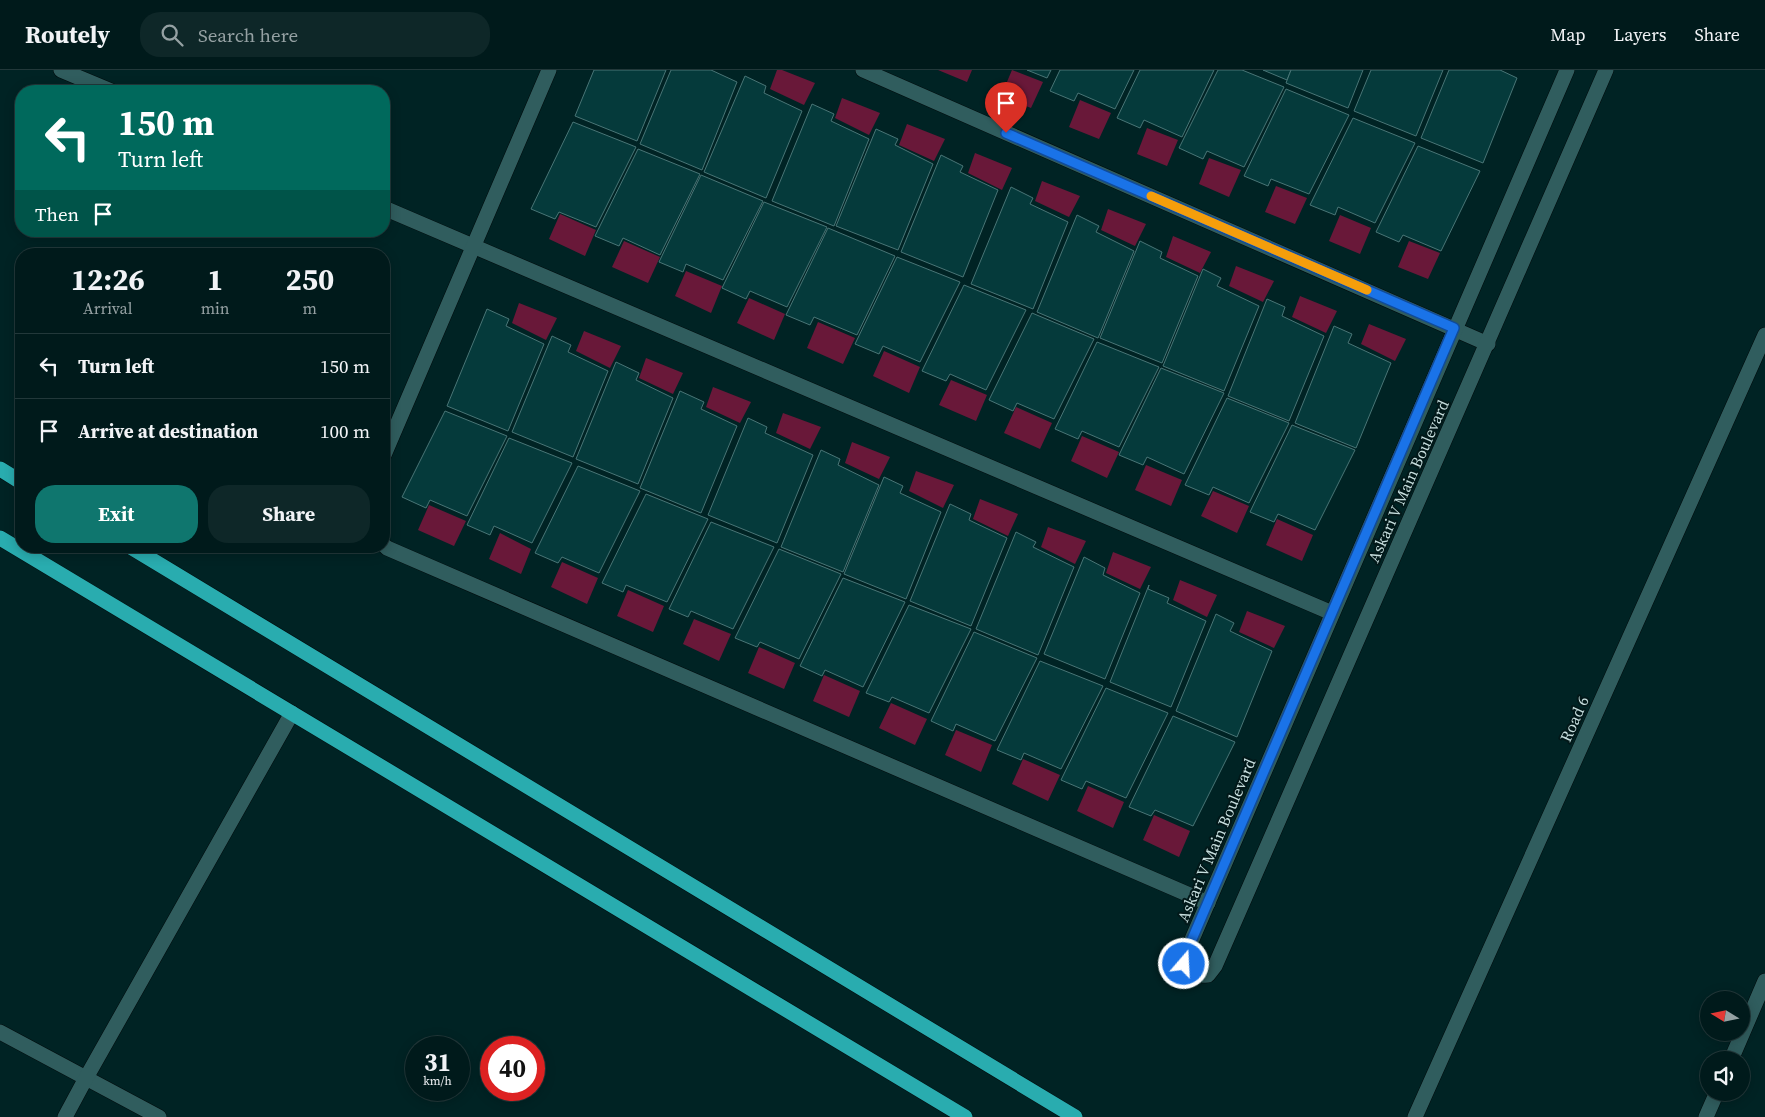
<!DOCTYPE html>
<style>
:root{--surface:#001a1b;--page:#0e2728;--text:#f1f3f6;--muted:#95a1a3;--line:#22383a;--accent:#0f766e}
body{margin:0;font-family:"Source Serif 4",serif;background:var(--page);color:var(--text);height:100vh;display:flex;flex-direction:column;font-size:19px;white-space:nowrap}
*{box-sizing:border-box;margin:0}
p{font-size:16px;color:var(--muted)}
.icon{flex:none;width:28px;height:28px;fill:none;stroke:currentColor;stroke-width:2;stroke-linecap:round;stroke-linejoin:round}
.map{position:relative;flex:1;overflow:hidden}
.sheet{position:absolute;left:15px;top:178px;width:375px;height:305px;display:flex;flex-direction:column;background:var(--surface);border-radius:20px;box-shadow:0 2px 12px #0003,0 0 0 1px var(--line)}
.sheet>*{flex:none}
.top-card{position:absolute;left:15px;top:15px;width:375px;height:152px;border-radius:20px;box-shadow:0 2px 12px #0003,0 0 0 1px var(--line);background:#00695c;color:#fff;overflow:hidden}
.needle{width:32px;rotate:280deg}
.fabs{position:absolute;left:1700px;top:921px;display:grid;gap:10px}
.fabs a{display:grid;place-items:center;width:50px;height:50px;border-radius:50%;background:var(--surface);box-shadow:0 2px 12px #0003,0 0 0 1px var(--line);font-size:25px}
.speed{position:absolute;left:405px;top:966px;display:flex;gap:10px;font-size:25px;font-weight:700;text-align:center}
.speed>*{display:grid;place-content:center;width:65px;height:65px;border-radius:50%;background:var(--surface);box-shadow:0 2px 12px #0003,0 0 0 1px var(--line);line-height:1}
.speed small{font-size:12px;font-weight:400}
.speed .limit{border:8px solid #d22;background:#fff;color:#111}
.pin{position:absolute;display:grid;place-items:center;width:42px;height:42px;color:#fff;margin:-51px -21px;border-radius:50% 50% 50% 0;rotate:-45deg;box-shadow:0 0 5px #0007}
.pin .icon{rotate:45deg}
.me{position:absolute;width:55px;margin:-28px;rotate:19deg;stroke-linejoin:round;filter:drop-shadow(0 0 4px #0008)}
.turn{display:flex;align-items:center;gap:18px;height:105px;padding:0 20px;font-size:22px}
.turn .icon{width:65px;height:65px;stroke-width:2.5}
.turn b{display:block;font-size:35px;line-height:42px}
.then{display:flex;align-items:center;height:48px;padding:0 20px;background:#0003;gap:10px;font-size:19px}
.eta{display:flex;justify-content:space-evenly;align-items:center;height:85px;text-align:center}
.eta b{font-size:30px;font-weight:700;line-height:35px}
.action{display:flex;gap:10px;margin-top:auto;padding:10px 20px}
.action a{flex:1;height:58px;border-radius:20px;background:var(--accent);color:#fff;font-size:20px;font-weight:700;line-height:58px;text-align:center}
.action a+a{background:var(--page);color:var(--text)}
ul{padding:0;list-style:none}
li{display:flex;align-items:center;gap:15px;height:65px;padding:0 20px;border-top:1px solid var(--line)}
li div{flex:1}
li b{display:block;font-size:19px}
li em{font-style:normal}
header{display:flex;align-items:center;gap:30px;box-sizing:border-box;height:70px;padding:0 25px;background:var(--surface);border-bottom:1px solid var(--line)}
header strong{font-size:24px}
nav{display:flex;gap:28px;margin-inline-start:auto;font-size:18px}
.search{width:350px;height:45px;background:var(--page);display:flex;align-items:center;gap:12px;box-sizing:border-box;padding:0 18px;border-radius:20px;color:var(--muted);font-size:19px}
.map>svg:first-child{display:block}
.green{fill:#691839}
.building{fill:#053a3b;stroke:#497576}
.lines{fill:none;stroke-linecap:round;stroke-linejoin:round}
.minor-casing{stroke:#000b0c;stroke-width:16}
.highway-casing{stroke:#000b0c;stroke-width:16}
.minor{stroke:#305d5e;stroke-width:15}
.highway{stroke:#29acaf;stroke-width:15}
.route-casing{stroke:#114b97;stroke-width:12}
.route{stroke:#1a73e8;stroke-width:9}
.slow{stroke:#f59e0b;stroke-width:9}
.labels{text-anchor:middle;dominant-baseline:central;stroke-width:4;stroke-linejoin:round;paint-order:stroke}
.street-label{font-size:16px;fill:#c6dddd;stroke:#021819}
</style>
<header>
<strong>Routely</strong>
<div class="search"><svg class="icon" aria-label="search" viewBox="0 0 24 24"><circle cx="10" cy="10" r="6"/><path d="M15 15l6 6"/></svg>Search here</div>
<nav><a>Map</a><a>Layers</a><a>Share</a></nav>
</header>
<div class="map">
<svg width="1765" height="1047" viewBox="0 0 1765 1047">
<rect width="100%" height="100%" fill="#002324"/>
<g class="green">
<path d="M777,0H782L815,13L804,35L770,19Z"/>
<path d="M938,0H972L967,12Z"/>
<path d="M1012,0L1043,12L1031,38L1001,26Z"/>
<path d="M842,28L880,43L869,65L835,48Z"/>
<path d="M1080,30L1111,43L1099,69L1069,57Z"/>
<path d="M907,54L945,69L934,91L899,75Z"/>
<path d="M1147,58L1178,70L1167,96L1137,84Z"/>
<path d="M975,83L1012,98L1002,120L968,103Z"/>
<path d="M1209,88L1241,100L1229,127L1199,114Z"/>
<path d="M1042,111L1080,126L1069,147L1035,131Z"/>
<path d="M1276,116L1307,128L1295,154L1265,142Z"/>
<path d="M1108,139L1146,154L1135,176L1101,160Z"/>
<path d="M560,144L596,160L585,186L549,169Z"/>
<path d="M1340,145L1371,158L1360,184L1329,171Z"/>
<path d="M1173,166L1211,182L1200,203L1166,187Z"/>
<path d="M624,171L660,187L648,213L612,197Z"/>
<path d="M1409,171L1440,183L1428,209L1398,197Z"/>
<path d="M1236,196L1274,211L1263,232L1229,216Z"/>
<path d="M686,201L722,216L711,243L675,226Z"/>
<path d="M1300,226L1337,241L1326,263L1292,247Z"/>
<path d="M749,228L785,244L774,270L737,253Z"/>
<path d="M519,233L557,248L546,270L512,253Z"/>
<path d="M818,252L855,268L843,294L807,278Z"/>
<path d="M1369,254L1406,269L1395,291L1361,274Z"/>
<path d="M584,261L621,276L610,298L576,281Z"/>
<path d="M884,281L920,297L909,323L873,306Z"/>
<path d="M646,288L683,303L673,324L639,308Z"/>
<path d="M951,310L987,325L976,351L939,335Z"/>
<path d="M713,317L751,332L740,353L706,337Z"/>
<path d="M1016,337L1052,353L1040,379L1004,363Z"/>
<path d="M783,343L821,357L810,379L776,363Z"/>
<path d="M1082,366L1119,382L1107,408L1071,391Z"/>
<path d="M852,372L890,387L879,409L845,393Z"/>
<path d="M1146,395L1182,410L1171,436L1135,420Z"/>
<path d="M916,401L954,415L943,438L909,421Z"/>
<path d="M1213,421L1249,436L1237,463L1201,446Z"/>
<path d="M980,429L1018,444L1008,466L973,449Z"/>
<path d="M429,435L466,451L454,476L418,460Z"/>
<path d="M1277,449L1313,465L1302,491L1266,475Z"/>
<path d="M1048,457L1086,471L1075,494L1041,477Z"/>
<path d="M500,463L531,479L521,504L489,489Z"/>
<path d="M1113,482L1151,497L1140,519L1106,503Z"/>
<path d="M562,492L598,508L587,534L551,517Z"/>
<path d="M1180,510L1217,525L1207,547L1173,530Z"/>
<path d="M628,520L664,536L653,562L617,546Z"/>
<path d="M1247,541L1285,556L1274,578L1239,562Z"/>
<path d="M694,549L731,564L719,591L683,574Z"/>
<path d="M759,577L795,593L784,619L748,603Z"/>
<path d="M824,605L860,621L849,647L813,631Z"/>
<path d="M891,633L927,649L915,675L879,658Z"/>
<path d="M956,660L992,675L981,702L945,685Z"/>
<path d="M1023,689L1060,705L1048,731L1012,714Z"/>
<path d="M1088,716L1124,732L1113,758L1077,741Z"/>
<path d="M1154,745L1190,761L1179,787L1143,770Z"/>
</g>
<g class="building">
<path d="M594,0H666L637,71L575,46Z"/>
<path d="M671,0H711L737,12L702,100L640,74Z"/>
<path d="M1027,0H1051L1047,8Z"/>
<path d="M1060,0H1134L1115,39L1078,23L1074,31L1050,21Z"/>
<path d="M1140,0H1214L1182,67L1144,50L1140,58L1117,48Z"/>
<path d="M1218,0H1242L1284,17L1244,97L1207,81L1203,89L1179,78Z"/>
<path d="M1263,0H1291L1287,10Z"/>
<path d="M1291,0H1363L1348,38L1286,13Z"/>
<path d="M1371,0H1443L1416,66L1354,41Z"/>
<path d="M1449,0H1500L1517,8L1483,93L1421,68Z"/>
<path d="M745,6L766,16L764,23L802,41L766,128L704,102Z"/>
<path d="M1286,19L1349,45L1309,124L1271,109L1268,116L1244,106Z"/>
<path d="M812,34L834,44L831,51L869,69L834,156L772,131Z"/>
<path d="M1353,48L1415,73L1375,153L1338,137L1335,145L1310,135Z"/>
<path d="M573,52L636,77L596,157L559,142L555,149L531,139Z"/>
<path d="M876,59L898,69L895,75L933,94L898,180L836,156Z"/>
<path d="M1418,76L1480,101L1441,181L1403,165L1399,172L1376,162Z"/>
<path d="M638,79L700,104L660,185L623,168L619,176L595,166Z"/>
<path d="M941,85L963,96L960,102L998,120L963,207L901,182Z"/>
<path d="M701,105L763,131L723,210L686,194L683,202L659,192Z"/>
<path d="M1011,117L1033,128L1030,134L1068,152L1033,239L971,214Z"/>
<path d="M764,132L827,157L787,237L750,221L746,229L722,218Z"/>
<path d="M1077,145L1099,156L1096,162L1134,181L1098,268L1037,242Z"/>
<path d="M828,158L895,186L857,265L814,247L810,255L786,245Z"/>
<path d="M1140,171L1162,182L1160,188L1198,206L1162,293L1100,268Z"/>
<path d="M897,187L960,212L920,292L883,276L879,284L855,274Z"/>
<path d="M1203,199L1221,208L1217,216L1259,236L1224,321L1163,296Z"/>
<path d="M964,215L1026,240L986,320L950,304L946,311L922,301Z"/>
<path d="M1267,229L1285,237L1282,246L1324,266L1289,351L1228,326Z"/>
<path d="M487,239L509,249L506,256L544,274L508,361L447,336Z"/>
<path d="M1032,243L1094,269L1054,349L1017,333L1013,341L989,330Z"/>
<path d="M1334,256L1352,264L1348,273L1391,293L1356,378L1295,353Z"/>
<path d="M552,266L571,275L568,282L608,301L573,387L512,362Z"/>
<path d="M1097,272L1159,297L1119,377L1082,361L1078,369L1055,359Z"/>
<path d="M616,292L639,303L636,310L673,328L638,414L576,389Z"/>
<path d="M1161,298L1224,323L1184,404L1147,387L1143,395L1119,385Z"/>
<path d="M680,321L704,332L701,339L737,356L701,443L640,418Z"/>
<path d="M1227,328L1289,353L1249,433L1213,417L1209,425L1185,415Z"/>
<path d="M445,341L507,366L467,446L430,430L426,438L402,427Z"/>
<path d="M748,348L767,357L765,363L813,385L777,473L708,445Z"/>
<path d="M1292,355L1355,380L1315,460L1278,444L1274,452L1250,442Z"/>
<path d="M509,368L572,393L532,473L494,456L490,465L467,455Z"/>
<path d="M821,380L840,389L838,395L879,415L843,502L781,477Z"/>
<path d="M578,396L640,421L599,503L562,487L558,493L535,483Z"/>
<path d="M884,407L903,416L900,423L941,442L906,529L844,504Z"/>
<path d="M646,424L708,449L667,532L626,515L623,522L602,513Z"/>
<path d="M950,434L971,444L969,450L1007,468L971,556L910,531Z"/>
<path d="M711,452L774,477L733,559L691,541L688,547L669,539Z"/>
<path d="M1016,462L1036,472L1033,477L1074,497L1038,585L976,559Z"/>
<path d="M779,479L841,504L799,589L760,572L757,577L735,568Z"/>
<path d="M1084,487L1105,498L1103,505L1140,523L1105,609L1044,584Z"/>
<path d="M843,508L905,532L863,617L825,600L822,606L800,596Z"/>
<path d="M1149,515L1148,519L1169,528L1167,533L1206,551L1171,637L1110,612Z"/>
<path d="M909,535L971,559L929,643L892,627L889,632L866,623Z"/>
<path d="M1216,544L1234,553L1230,561L1272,581L1237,667L1176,641Z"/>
<path d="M974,562L1037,588L995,671L956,654L953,661L931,651Z"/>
<path d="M1040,591L1103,616L1061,699L1024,683L1021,690L997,680Z"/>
<path d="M1106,618L1168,643L1126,728L1086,711L1082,719L1061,710Z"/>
<path d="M1173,646L1235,672L1193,756L1155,740L1151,746L1129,737Z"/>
</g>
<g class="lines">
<g class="minor-casing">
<g id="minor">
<path d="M61,0L111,21"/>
<path d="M863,0L1488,274"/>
<path d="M1567,0L1187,881L1183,894C1190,905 1196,906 1208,905L1215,896L1606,0"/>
<path d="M384,138L1332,543"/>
<path d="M384,385L549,0"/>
<path d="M384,475L387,478L1208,833"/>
<path d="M0,962L159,1047"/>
<path d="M1731,990L1765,911"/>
<path d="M65,1047L86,1008L292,643"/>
<path d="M1415,1047L1765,265"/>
<path d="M1706,1047L1717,1022"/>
</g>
</g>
<g class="highway-casing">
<g id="highway">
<path d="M0,399L21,412"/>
<path d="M0,468L965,1047"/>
<path d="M129,476L1075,1047"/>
</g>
</g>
<use href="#minor" class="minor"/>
<use href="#highway" class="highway"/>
</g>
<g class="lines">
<g class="route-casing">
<path id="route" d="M1006,63L1454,258L1187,881L1184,894"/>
</g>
<use href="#route" class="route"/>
<path class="slow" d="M1151,126L1367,220"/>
</g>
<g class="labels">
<g class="street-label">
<text transform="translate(1408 411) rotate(-66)">Askari V Main Boulevard</text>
<text transform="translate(1574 649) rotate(-66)">Road 6</text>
<text transform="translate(1216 770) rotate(-67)">Askari V Main Boulevard</text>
</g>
</g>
</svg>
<div class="fabs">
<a><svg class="needle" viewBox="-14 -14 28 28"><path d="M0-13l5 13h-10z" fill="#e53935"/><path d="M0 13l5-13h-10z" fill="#95a1a3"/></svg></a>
<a><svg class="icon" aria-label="sound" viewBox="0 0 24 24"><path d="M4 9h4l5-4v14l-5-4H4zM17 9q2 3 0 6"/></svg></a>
</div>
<div class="speed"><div>31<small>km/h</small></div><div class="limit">40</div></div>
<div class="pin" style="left:1006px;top:63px;background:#d93025"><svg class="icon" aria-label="arrive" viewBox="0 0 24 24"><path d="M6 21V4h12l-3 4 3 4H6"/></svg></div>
<svg class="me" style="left:1184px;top:894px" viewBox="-20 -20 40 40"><circle r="17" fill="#1a73e8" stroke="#fff" stroke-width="3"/><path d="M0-11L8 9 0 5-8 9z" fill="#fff"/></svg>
<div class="top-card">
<div class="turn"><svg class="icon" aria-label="left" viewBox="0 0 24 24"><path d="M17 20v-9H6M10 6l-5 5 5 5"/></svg><div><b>150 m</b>Turn left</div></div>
<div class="then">Then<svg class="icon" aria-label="arrive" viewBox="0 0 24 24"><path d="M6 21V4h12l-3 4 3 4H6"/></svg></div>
</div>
<section class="sheet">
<div class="eta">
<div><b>12:26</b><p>Arrival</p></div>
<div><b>1</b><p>min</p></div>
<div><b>250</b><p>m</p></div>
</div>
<ul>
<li><svg class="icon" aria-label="left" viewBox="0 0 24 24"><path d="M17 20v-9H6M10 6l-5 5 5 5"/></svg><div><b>Turn left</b></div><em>150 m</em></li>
<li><svg class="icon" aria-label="arrive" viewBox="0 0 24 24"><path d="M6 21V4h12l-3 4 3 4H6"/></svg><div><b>Arrive at destination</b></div><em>100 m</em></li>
</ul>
<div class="action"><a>Exit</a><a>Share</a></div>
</section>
</div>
